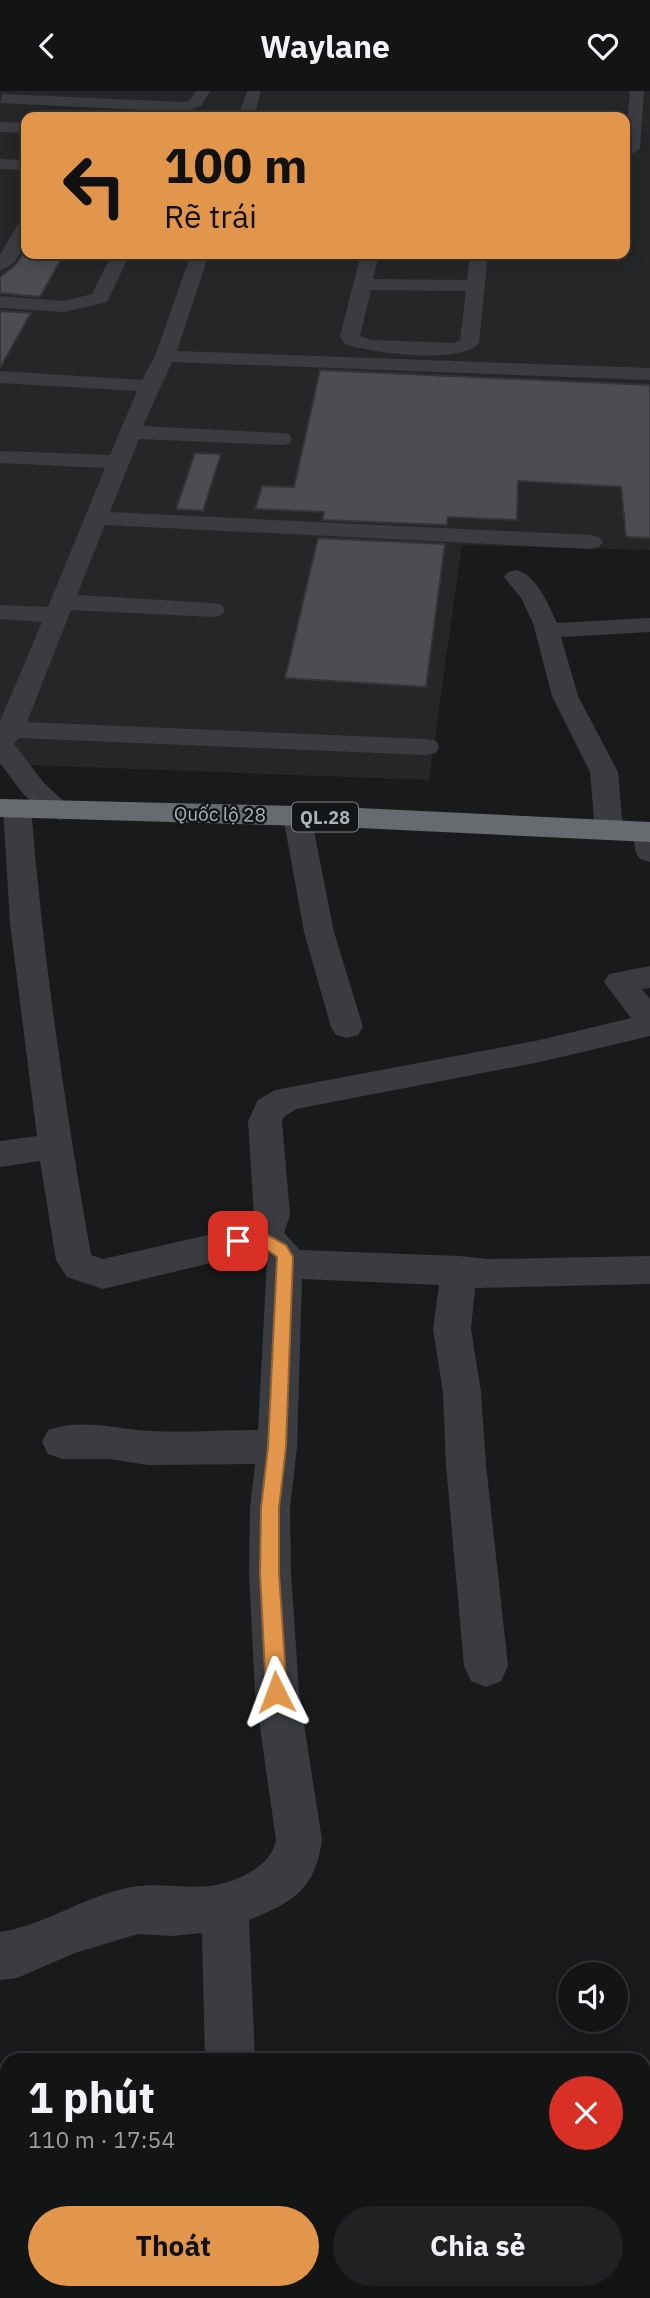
<!DOCTYPE html>
<html lang="vi">
<meta charset="utf-8">
<style>
:root{--surface:#131414;--page:#202122;--text:#f1f3f6;--muted:#9d9ea0;--line:#323334;--accent:#e2964b}
body{margin:0;font-family:"IBM Plex Sans",sans-serif;background:var(--page);color:var(--text);height:100vh;display:flex;flex-direction:column;font-size:26px;white-space:nowrap}
*{box-sizing:border-box;margin:0}
p{font-size:23px;color:var(--muted)}
.icon{flex:none;width:38px;height:38px;fill:none;stroke:currentColor;stroke-width:2;stroke-linecap:round;stroke-linejoin:round}
.map{position:relative;flex:1;overflow:hidden}
.drawer{position:absolute;left:0px;top:1962px;width:651px;height:247px;display:flex;flex-direction:column;background:var(--surface);border-radius:21px 21px 0 0;box-shadow:0 4px 18px #0003,0 0 0 2px var(--line)}
.drawer>*{flex:none}
.guide{position:absolute;left:21px;top:21px;width:609px;height:147px;border-radius:14px;box-shadow:0 4px 18px #0003,0 0 0 2px var(--line);background:#e2964b;color:#111;overflow:hidden}
.tools{position:absolute;left:558px;top:1871px;display:grid;gap:14px}
.tools a{display:grid;place-items:center;width:70px;height:70px;border-radius:50%;background:var(--surface);box-shadow:0 4px 18px #0003,0 0 0 2px var(--line);font-size:35px}
.pin{position:absolute;display:grid;place-items:center;width:60px;height:60px;color:#fff;margin:-30px;border-radius:14px;box-shadow:0 4px 10px #0006}
.me{position:absolute;width:77px;margin:-38px;rotate:357deg;stroke-linejoin:round;filter:drop-shadow(0 0 5px #0008)}
.turn{display:flex;align-items:center;gap:24px;height:147px;padding:0 28px;font-size:32px}
.turn .icon{width:91px;height:91px;stroke-width:2.5}
.turn b{display:block;font-size:49px;line-height:60px}
.round{display:grid;place-items:center;flex:none;width:74px;height:74px;border-radius:37px;background:var(--page)}
.head{display:flex;align-items:center;justify-content:space-between;height:119px;padding:0 28px}
h1{font-size:42px;font-weight:800;line-height:52px}
.primary-button{display:flex;gap:14px;margin-top:auto;padding:14px 28px}
.primary-button a{flex:1;height:80px;border-radius:42px;background:var(--accent);color:#111;font-size:28px;font-weight:800;line-height:80px;text-align:center}
.primary-button a+a{background:var(--page);color:var(--text)}
header{display:flex;justify-content:space-between;align-items:center;height:91px;padding:0 28px;background:var(--surface);font-size:32px;font-weight:800}
.map>svg:first-child{display:block}
.built{fill:#252628;fill-rule:evenodd}
.building{fill:#4b4d50;stroke:#333437;stroke-width:2}
.lines{fill:none;stroke-linecap:round;stroke-linejoin:round}
.minor{fill:#3b3c40;fill-rule:evenodd}
.highway{fill:#676b70;fill-rule:evenodd}
.route{fill:#e2964b;stroke:#936231;stroke-width:2}
.labels{text-anchor:middle;dominant-baseline:central;stroke-width:5;stroke-linejoin:round;paint-order:stroke}
.shield{fill:#141516;stroke:#7f8488;stroke-width:2}
.shield-label{font-size:18px;font-weight:bold;fill:#adb3b9}
.street-label{font-size:19px;fill:#adb3b9;stroke:#141516}
</style>
<header><svg class="icon" aria-label="back" viewBox="0 0 24 24"><path d="M15 5l-7 7 7 7"/></svg>Waylane<svg class="icon" aria-label="heart" viewBox="0 0 24 24"><path d="M12 20l-8-8c-3-5 5-10 8-4 3-6 11-1 8 4z"/></svg></header>
<div class="map">
<svg width="650" height="2207" viewBox="0 0 650 2207">
<rect width="100%" height="100%" fill="#191a1b"/>
<path class="built" d="M0,0H650V459L462,454L429,689L0,673ZM26,26H625V163H26Z"/>
<g class="building">
<path d="M23,163H64L40,206L0,202V186L16,173Z"/>
<path d="M0,220L31,222L0,277Z"/>
<path d="M320,279L650,294V447L626,446L621,396L518,390L517,429L448,426L447,434L322,429L324,421L255,418L262,395L294,396Z"/>
<path d="M195,362L221,363L203,420L176,418Z"/>
<path d="M318,447L445,453L426,596L285,587Z"/>
</g>
<g class="lines">
<g class="minor">
<path d="M196,0H210L201,15L185,21L0,12L2,3L183,11L190,9Z"/>
<path d="M247,0H261L254,26H238Z"/>
<path d="M630,0H644L640,58L632,63L625,59Z"/>
<path d="M0,31L26,32V42L0,41Z"/>
<path d="M0,68L26,69V79L0,78Z"/>
<path d="M26,129C27,147 22,174 0,179V164L20,130Z"/>
<path d="M112,163H130L107,211L64,221L0,217V205L64,210L92,203Z"/>
<path d="M191,163H209L177,260L650,277V289L172,271L143,335L281,342L289,343L292,348L289,353L281,354L139,348L110,421L591,444L599,446L603,451L599,456L591,458L105,434L77,504L213,512L222,514L225,519L222,524L213,526L71,519L27,631L426,648L436,650L439,656L436,662L426,664L19,647L14,653L44,692L74,720L70,726L60,729L41,719L24,704L0,672V630L42,531L0,528V514L48,516L105,377L0,372V360L110,364L137,300L0,292V280L142,289L155,265Z"/>
<path d="M361,163H379L373,188L467,189L470,163H488L479,252C462,274 370,262 345,253L340,245ZM371,199L466,200L460,249L454,252L371,249L360,245Z"/>
<path d="M516,479C537,484 548,513 557,532L650,527V541L561,546L578,605L618,681L623,739L619,745L609,748L599,745L595,739L590,681L552,605L533,532L521,507L504,486L508,481Z"/>
<path d="M17,708L27,711L31,717C43,867 65,1016 91,1164L103,1168L251,1134L254,1124L248,1030L258,1009L275,999L540,949L631,927L604,891L609,883L650,875V897L642,898L650,908V945L540,971L296,1018L284,1026L282,1030L290,1124L284,1142L300,1159L459,1165L489,1168L650,1165V1193L475,1197L471,1238L481,1301L486,1374L508,1575L501,1590L486,1596L471,1590L464,1575L446,1374L443,1301L433,1238L439,1194L302,1188L297,1356L290,1417L291,1482L299,1601L322,1749C315,1799 293,1811 249,1829L255,1969H205L202,1842L172,1845L138,1843L75,1862L17,1887L0,1889V1841C45,1835 92,1800 139,1795C167,1792 197,1800 225,1792C247,1785 272,1772 276,1749L255,1601L249,1482L250,1417L255,1373L148,1374L110,1368H62L48,1363L42,1351L48,1339C82,1327 116,1338 150,1340C186,1342 222,1339 258,1339L267,1170L262,1164L252,1162L103,1198L67,1186L56,1169L40,1070L0,1076V1050L37,1045L10,832L3,717L7,711Z"/>
<path d="M297,716L307,719L311,725L334,841L363,936L358,944L347,947L336,944L331,936L304,841L283,725L287,719Z"/>
<path d="M646,731L650,732V771L640,768L636,762L632,740L636,734Z"/>
<path d="M644,2104L650,2105V2159L644,2158Z"/>
<path d="M246,2202H300L302,2207H246Z"/>
</g>
<path class="highway" d="M0,708L338,716L650,731V751L338,736L0,726Z"/>
</g>
<path class="route" d="M264,1142L286,1154L293,1166L286,1356L279,1417V1482L287,1601L284,1607L276,1610L269,1607L266,1601L260,1482L261,1417L268,1356L277,1166L262,1155L238,1156L230,1150L238,1144Z"/>
<g class="labels">
<rect class="shield" x="292" y="711.5" width="66" height="29" rx="5"/>
<g class="shield-label">
<text x="325" y="726">QL.28</text>
</g>
<g class="street-label">
<text transform="translate(220 723) rotate(1)">Quốc lộ 28</text>
</g>
</g>
</svg>
<div class="tools">
<a><svg class="icon" aria-label="sound" viewBox="0 0 24 24"><path d="M4 9h4l5-4v14l-5-4H4zM17 9q2 3 0 6"/></svg></a>
</div>
<div class="pin" style="left:238px;top:1150px;background:#d93025"><svg class="icon" aria-label="arrive" viewBox="0 0 24 24"><path d="M6 21V4h12l-3 4 3 4H6"/></svg></div>
<svg class="me" style="left:276px;top:1601px" viewBox="-20 -20 40 40"><path d="M0-17L14 15 0 8-14 15z" fill="#e2964b" stroke="#fff" stroke-width="4"/></svg>
<div class="guide">
<div class="turn"><svg class="icon" aria-label="left" viewBox="0 0 24 24"><path d="M17 20v-9H6M10 6l-5 5 5 5"/></svg><div><b>100 m</b>Rẽ trái</div></div>
</div>
<section class="drawer">
<div class="head"><div><h1>1 phút</h1><p>110 m · 17:54</p></div><a class="round" style="background:#d93025;color:#fff"><svg class="icon" aria-label="close" viewBox="0 0 24 24"><path d="M6 6l12 12M18 6L6 18"/></svg></a></div>
<div class="primary-button"><a>Thoát</a><a>Chia sẻ</a></div>
</section>
</div>
